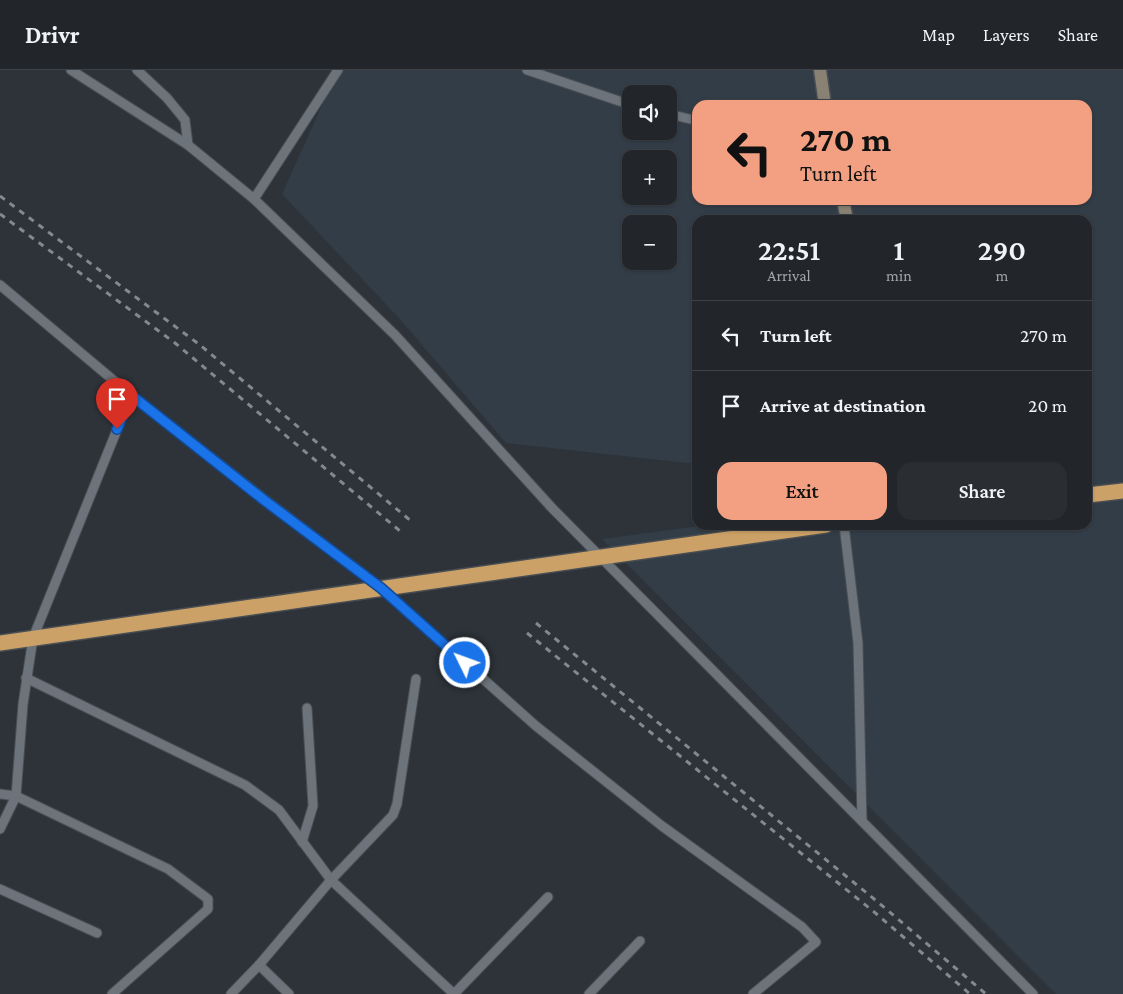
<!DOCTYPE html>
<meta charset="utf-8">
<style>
:root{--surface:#22262b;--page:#2a2e33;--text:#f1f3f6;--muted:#a2a5a9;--line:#3f4347;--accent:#f2a081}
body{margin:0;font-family:"Crimson Pro",serif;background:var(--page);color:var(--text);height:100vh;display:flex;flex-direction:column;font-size:19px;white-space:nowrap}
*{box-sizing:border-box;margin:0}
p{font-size:16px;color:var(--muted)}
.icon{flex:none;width:28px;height:28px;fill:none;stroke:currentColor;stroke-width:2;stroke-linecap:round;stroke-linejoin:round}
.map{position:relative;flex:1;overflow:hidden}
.side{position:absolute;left:692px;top:145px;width:400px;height:315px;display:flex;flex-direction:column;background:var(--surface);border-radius:15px;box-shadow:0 1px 4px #0004,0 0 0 1px var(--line)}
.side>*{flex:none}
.hud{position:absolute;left:692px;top:30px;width:400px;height:105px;border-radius:15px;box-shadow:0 1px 4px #0004,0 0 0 1px var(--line);background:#f2a081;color:#111;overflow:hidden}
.fabs{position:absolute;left:622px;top:15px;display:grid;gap:10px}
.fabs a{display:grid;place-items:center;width:55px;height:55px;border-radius:10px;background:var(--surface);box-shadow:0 1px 4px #0004,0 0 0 1px var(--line);font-size:25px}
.pin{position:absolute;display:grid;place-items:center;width:42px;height:42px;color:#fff;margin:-51px -21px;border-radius:50% 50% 50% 0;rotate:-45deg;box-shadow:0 0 5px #0007}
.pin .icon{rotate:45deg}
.me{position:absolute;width:55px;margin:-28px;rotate:312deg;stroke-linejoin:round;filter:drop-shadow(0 0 4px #0008)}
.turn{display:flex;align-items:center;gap:18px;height:105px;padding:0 25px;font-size:22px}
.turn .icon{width:65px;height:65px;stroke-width:2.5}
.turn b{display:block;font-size:35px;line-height:42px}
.eta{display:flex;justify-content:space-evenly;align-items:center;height:85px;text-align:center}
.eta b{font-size:30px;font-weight:600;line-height:35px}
.cta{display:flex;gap:10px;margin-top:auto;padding:10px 25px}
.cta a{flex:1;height:58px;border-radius:15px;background:var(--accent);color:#111;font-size:20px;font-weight:600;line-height:58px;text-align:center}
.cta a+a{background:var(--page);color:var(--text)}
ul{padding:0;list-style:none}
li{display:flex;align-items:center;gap:15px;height:70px;padding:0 25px;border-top:1px solid var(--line)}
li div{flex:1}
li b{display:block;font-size:19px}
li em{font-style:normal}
header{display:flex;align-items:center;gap:30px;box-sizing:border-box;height:70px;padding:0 25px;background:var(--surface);border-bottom:1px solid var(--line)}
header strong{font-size:24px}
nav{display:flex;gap:28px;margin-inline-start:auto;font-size:18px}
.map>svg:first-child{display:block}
.built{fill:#333d48;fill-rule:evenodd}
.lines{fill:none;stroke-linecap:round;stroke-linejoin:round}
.street-casing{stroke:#494e53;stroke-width:11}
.secondary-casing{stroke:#494e53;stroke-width:15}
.highway-casing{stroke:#494e53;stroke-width:18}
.street{stroke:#6c737a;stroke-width:9}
.secondary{stroke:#888174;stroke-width:12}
.highway{stroke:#cba167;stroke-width:15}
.rail{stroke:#84898e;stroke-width:3;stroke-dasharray:6 6;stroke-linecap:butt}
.route-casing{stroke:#114b97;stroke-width:12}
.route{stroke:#1a73e8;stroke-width:9}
</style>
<header>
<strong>Drivr</strong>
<nav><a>Map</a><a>Layers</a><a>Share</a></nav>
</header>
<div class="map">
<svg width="1123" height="924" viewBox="0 0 1123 924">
<rect width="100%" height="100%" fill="#2d3339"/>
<path class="built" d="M338,0H1123V924H1056L602,469L708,455H1088V150H698L697,394L506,373L399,248L282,124ZM631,24H669V61H631ZM698,35H1088V130H698ZM631,89H669V126H631ZM631,154H669V191H631Z"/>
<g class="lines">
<g class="street-casing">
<g id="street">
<path d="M71,0L188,75L254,129L395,265L552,438L1033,924"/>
<path d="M137,0L167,28L185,50L188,75"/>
<path d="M527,0L631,35"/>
<path d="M669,44L698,51"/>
<path d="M254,129L338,0"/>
<path d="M0,215L131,325L264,429L381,518L536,656L662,756L802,857L816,872L753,924"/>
<path d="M844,455L858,573L862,751"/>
<path d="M26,608L245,715L279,740L331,810L454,924"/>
<path d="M0,724L16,726L168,799L208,829V839L112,924"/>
<path d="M0,759L16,726L23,634L33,568L131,325"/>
<path d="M302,772L313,736L307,638"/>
<path d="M0,819L97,863"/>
<path d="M259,895L289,924"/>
<path d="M231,924L259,895L331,810L393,745L397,734L416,609"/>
<path d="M454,924L548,827"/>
<path d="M589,924L640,871"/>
</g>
</g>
<g class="secondary-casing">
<g id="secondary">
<path d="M820,0L825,35"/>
<path d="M843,130L847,150"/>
</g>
</g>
<g class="highway-casing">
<g id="highway">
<path d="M1088,425L1123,421"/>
<path d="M0,573L826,455"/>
</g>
</g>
<use href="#street" class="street"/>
<use href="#secondary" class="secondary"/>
<use href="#highway" class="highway"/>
<g class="rail">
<path d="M0,126L200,275L411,451"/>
<path d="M0,144L175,273L400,461"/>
<path d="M536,553L879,833L986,924"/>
<path d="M527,563L873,841L970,924"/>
</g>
</g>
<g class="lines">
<g class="route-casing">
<path id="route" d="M117,359L131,325L264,430L381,518L465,593"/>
</g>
<use href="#route" class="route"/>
</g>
</svg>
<div class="fabs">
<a><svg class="icon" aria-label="sound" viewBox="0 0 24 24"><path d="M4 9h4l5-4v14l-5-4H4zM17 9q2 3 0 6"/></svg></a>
<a>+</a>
<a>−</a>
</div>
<div class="pin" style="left:117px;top:359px;background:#d93025"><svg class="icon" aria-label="arrive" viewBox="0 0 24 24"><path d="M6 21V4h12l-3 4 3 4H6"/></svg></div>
<svg class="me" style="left:465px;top:593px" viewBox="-20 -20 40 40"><circle r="17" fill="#1a73e8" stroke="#fff" stroke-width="3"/><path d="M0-11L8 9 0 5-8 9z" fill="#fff"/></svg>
<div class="hud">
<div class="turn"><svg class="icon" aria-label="left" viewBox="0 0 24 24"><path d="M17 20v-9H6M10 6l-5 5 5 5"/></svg><div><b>270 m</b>Turn left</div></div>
</div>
<section class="side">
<div class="eta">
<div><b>22:51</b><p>Arrival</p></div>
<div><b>1</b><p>min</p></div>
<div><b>290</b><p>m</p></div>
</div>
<ul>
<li><svg class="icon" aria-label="left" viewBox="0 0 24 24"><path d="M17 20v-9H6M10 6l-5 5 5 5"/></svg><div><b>Turn left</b></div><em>270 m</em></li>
<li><svg class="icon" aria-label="arrive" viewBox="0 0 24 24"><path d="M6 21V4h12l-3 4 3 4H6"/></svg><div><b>Arrive at destination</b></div><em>20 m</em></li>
</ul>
<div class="cta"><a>Exit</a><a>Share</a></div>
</section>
</div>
